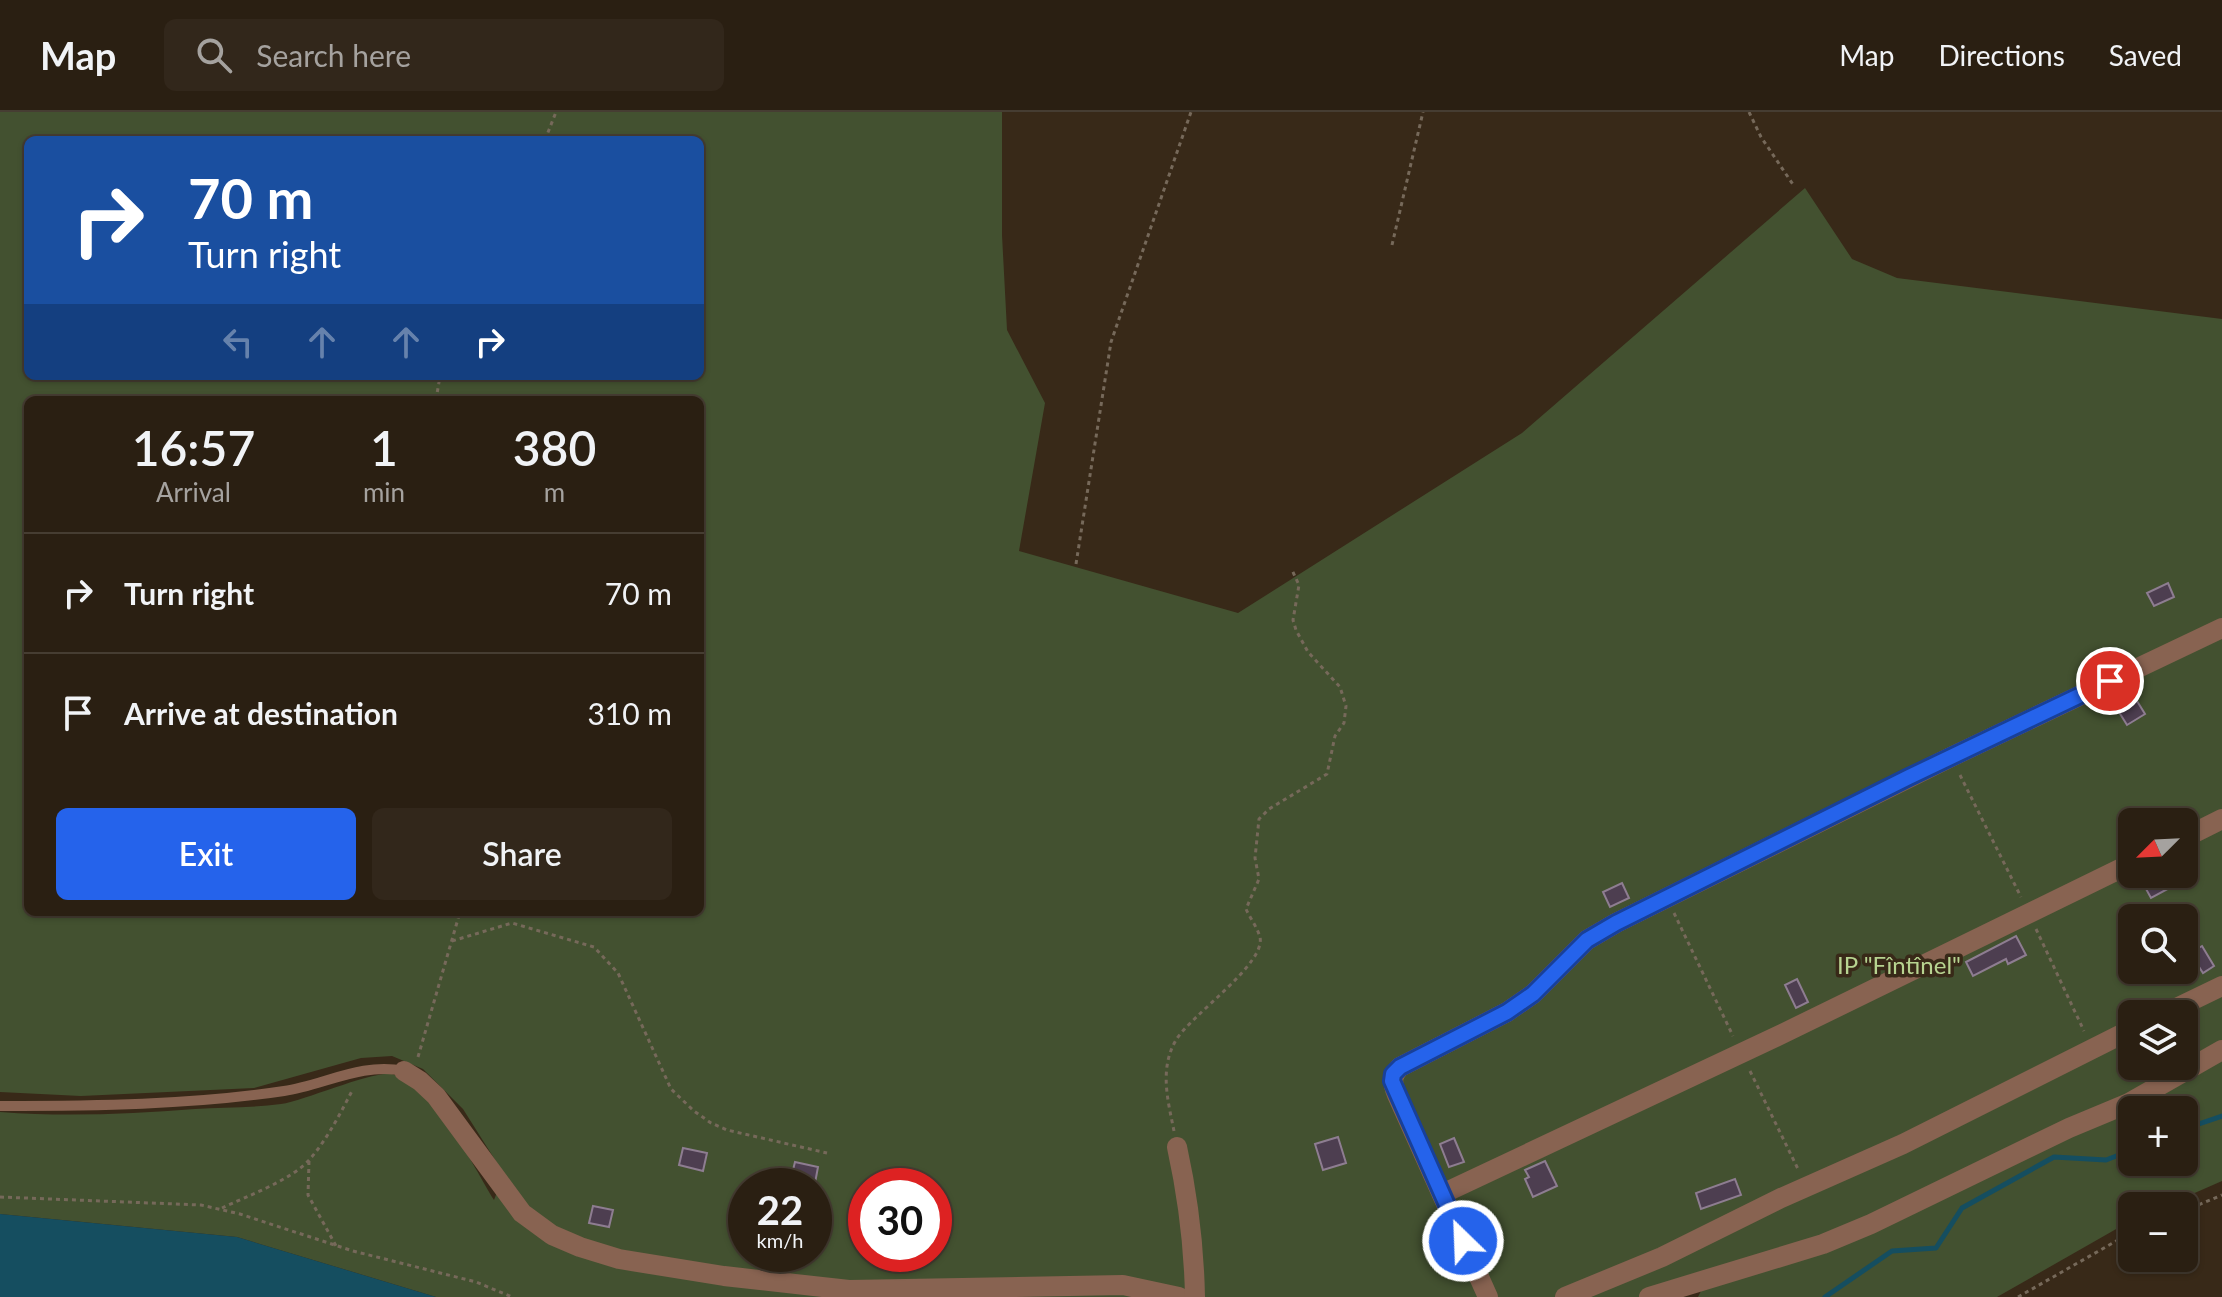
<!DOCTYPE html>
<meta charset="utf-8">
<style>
:root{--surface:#2a1f12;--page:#32271b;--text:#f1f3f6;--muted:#a5a29f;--line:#463d32;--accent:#2563eb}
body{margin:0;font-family:Lato,sans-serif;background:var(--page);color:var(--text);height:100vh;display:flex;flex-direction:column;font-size:30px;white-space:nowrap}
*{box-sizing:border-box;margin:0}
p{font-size:26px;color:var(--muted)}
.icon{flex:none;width:44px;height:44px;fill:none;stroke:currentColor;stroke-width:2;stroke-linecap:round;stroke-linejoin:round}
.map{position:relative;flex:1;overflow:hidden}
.details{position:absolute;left:24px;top:284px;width:680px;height:520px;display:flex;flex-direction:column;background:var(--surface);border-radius:12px;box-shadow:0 2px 6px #0004,0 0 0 2px var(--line)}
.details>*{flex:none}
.top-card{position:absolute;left:24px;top:24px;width:680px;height:244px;border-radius:12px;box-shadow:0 2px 6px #0004,0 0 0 2px var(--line);background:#1a4fa0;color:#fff;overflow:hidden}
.needle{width:52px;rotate:246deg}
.tools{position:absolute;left:2118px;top:696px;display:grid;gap:16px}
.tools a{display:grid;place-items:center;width:80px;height:80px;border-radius:12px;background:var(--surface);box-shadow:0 2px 6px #0004,0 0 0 2px var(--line);font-size:40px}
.speed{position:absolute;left:728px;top:1056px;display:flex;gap:16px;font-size:40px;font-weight:700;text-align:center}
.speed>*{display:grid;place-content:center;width:104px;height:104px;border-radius:50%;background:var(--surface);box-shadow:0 2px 6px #0004,0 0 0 2px var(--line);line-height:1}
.speed small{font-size:20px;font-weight:400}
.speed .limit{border:12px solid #d22;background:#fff;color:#111}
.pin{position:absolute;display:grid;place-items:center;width:68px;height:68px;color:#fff;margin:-34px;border:4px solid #fff;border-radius:50%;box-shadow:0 2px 8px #0007}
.me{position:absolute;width:88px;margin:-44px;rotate:336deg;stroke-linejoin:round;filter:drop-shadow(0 0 6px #0008)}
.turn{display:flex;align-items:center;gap:28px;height:168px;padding:0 32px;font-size:36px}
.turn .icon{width:104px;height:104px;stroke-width:2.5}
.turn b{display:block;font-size:56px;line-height:68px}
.lanes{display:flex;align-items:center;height:76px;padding:0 32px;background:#0003;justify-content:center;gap:40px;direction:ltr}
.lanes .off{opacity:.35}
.eta{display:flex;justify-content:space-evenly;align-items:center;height:136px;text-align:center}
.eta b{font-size:48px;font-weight:600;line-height:56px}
.primary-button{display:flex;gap:16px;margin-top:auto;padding:16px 32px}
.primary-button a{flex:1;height:92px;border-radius:12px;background:var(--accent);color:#fff;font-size:32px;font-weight:600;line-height:92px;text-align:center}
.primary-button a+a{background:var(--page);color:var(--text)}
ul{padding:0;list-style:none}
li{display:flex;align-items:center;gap:24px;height:120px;padding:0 32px;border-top:2px solid var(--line)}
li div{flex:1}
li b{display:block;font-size:30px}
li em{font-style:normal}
header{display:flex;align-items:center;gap:48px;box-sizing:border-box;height:112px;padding:0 40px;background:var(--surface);border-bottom:2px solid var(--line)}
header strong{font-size:38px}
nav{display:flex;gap:44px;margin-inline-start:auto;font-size:28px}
.search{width:560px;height:72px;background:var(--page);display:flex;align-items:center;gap:20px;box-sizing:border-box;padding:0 28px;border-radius:12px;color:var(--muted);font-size:30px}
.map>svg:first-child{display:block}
.green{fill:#435130;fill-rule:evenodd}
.water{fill:#154e60}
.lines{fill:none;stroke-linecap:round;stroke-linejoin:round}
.stream{stroke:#154e60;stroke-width:5}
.building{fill:#4d3e50;stroke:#8e7d91;stroke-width:2}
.path{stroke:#76695a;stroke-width:3;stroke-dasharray:4 4;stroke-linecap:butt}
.service{stroke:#886351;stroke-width:10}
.minor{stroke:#886351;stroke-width:20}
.route-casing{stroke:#184099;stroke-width:20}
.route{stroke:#2563eb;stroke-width:14}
.labels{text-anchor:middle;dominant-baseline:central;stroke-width:7;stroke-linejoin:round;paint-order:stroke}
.park-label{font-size:24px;fill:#b7d390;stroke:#382918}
</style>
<header>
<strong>Map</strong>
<div class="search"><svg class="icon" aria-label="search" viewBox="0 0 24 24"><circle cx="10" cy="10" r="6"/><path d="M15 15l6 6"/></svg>Search here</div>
<nav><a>Map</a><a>Directions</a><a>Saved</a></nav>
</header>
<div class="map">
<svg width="2222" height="1185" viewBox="0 0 2222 1185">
<rect width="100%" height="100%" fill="#382918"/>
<path class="green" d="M0,0H1002V123L1007,218L1045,291L1019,439L1238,501L1522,321L1805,76L1852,147L1897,166L2222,207V1069L2165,1094H2132V1108L1997,1185H1698L1702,1177L1675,1185H436L237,1125L0,1102V1000C65,1005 130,1002 195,997C223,995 253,996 281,992C306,988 374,958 392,962C431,969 474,1055 494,1088L504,1062L463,997L423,957L392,944L361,946L254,976L81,984L0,980ZM28,28H700V264H28ZM28,288H700V800H28ZM2132,710H2184V762H2132ZM2132,806H2184V858H2132ZM2132,902H2184V954H2132ZM2132,998H2184V1050H2132ZM746,1074H814V1142H746ZM866,1074H934V1142H866Z"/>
<path class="water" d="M0,1102L237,1125L436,1185H0Z"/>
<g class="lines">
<g class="stream">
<path d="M2184,1017L2222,1004"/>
<path d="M1825,1185L1892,1139L1936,1136L1962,1096L2054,1045L2106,1048L2132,1038"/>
</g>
</g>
<g class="building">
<path d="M2168,471L2174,485L2154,494L2147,481Z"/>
<path d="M2137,589L2145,602L2127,613L2119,600Z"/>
<path d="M2148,762H2169L2175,773L2151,786L2140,766Z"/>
<path d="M1622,771L1629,786L1610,795L1603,780Z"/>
<path d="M2016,824L2026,843L2008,852L2006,847L1973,864L1966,850Z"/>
<path d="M2202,834L2214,854L2203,861L2190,841Z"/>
<path d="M1797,867L1808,890L1796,896L1785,873Z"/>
<path d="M1338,1025L1346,1051L1323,1058L1315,1032Z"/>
<path d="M1454,1026L1464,1050L1449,1055L1440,1032Z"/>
<path d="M683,1036L707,1041L703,1059L679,1053Z"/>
<path d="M1545,1049L1557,1074L1533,1085L1525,1067L1529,1065L1525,1058Z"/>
<path d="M795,1050L818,1055L815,1071L791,1066Z"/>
<path d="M1735,1067L1741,1083L1701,1097L1696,1081Z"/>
<path d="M593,1094L613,1098L609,1115L589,1111Z"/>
</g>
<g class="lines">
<g class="path">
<path d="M1749,0L1761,25L1794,74"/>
<path d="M545,28L556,0"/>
<path d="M1392,133L1423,0"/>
<path d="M436,288L440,264"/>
<path d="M1076,452L1111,230L1191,0"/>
<path d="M1960,663L2021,785"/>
<path d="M1674,801L1733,924"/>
<path d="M2036,817L2084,919"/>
<path d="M452,829L512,811L594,835L618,861L671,977L694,999L711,1011L727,1018L827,1041"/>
<path d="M418,945L460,800"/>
<path d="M1750,959L1798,1057"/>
<path d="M1174,1019C1168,989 1159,957 1176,928C1191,903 1266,852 1260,825C1257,815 1250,806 1246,797L1259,767L1255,746L1259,707L1269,697L1327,662L1335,624L1344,611L1346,594L1340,575L1308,540L1296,518L1293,508L1299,473L1292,458"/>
<path d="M309,1049L308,1083L336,1134"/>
<path d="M0,1085L201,1093L240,1102L353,1139L476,1170L512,1185"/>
<path d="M222,1096C247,1084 292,1068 310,1047C328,1026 341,1000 353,977"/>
<path d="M2184,1099L2222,1083"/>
<path d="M2018,1185L2132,1120"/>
</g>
<path class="service" d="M0,994C94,994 191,993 284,979C324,973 362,950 404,959"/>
<g class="minor">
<path d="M2184,726L2222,707"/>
<path d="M2164,902L2222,874"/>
<path d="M404,959L420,969L436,984L522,1101L552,1123L580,1135L619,1147L724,1164L849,1178L1123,1173L1179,1185"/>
<path d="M1177,1035C1188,1085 1194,1133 1195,1185"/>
<path d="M1442,1082L1784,921L2132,751"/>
<path d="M1488,1185L1397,983C1392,970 1391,965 1400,955L1507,900L1533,882L1587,828L1616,811L1951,645L2222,516"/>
<path d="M1565,1185L1662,1145L1781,1086L1903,1032L2132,917"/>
<path d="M1649,1185L1823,1132L1871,1112L2069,1016L2129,991L2222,938"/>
</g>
</g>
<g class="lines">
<g class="route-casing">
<path id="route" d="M1463,1129L1392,969L1393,962L1400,955L1507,900L1533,882L1587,828L1616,811L1909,665L2110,569"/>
</g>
<use href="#route" class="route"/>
</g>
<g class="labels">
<g class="park-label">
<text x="1899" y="852">IP "Fîntînel"</text>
</g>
</g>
</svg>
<div class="tools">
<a><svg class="needle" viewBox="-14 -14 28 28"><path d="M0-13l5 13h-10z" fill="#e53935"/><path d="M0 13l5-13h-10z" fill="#a5a29f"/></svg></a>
<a><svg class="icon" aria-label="search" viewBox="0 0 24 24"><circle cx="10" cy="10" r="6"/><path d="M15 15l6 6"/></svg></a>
<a><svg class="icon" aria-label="layers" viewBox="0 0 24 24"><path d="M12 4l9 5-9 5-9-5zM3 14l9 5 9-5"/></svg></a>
<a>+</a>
<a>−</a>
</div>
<div class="speed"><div>22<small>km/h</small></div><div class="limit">30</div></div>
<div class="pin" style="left:2110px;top:569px;background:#d93025"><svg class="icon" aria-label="arrive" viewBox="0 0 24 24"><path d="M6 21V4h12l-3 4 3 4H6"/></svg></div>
<svg class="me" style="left:1463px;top:1129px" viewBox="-20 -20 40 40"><circle r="17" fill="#2563eb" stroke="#fff" stroke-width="3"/><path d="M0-11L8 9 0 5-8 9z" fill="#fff"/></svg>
<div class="top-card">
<div class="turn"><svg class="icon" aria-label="right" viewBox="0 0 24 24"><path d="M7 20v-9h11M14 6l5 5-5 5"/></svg><div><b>70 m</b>Turn right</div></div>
<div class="lanes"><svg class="icon off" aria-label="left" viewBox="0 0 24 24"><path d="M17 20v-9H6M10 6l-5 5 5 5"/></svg><svg class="icon off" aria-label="ahead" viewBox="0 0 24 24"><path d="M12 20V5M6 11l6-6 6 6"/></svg><svg class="icon off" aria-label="ahead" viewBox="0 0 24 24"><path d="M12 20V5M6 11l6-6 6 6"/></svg><svg class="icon" aria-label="right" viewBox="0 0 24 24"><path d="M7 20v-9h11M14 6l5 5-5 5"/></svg></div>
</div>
<section class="details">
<div class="eta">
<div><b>16:57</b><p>Arrival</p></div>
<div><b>1</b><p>min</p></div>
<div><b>380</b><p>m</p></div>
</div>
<ul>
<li><svg class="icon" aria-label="right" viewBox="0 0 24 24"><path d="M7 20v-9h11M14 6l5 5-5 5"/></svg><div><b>Turn right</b></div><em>70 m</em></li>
<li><svg class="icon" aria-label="arrive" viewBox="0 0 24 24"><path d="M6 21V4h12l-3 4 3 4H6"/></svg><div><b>Arrive at destination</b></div><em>310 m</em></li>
</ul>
<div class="primary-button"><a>Exit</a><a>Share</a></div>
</section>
</div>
